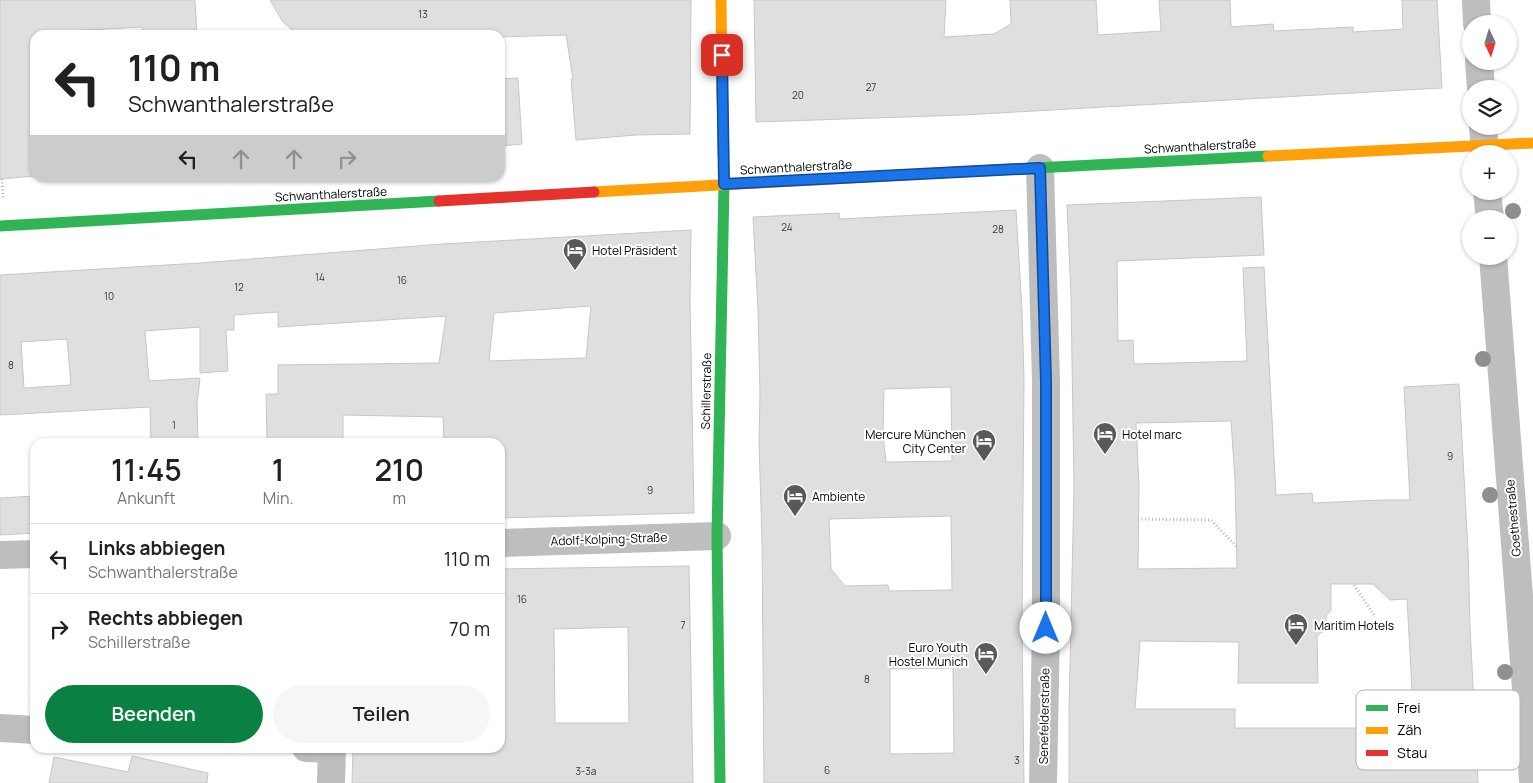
<!DOCTYPE html>
<html lang="de">
<meta charset="utf-8">
<style>
:root{--surface:#fff;--page:#f6f6f6;--text:#202124;--muted:#757577;--line:#e0e0e0;--accent:#0b8043}
body{margin:0;font-family:Manrope,sans-serif;background:var(--page);color:var(--text);height:100vh;display:flex;flex-direction:column;font-size:19px;white-space:nowrap}
*{box-sizing:border-box;margin:0}
p{font-size:16px;color:var(--muted)}
.icon{flex:none;width:28px;height:28px;fill:none;stroke:currentColor;stroke-width:2;stroke-linecap:round;stroke-linejoin:round}
.map{position:relative;flex:1;overflow:hidden}
.drawer{position:absolute;left:30px;top:438px;width:475px;height:315px;display:flex;flex-direction:column;background:var(--surface);border-radius:15px;box-shadow:0 1px 4px #0004}
.drawer>*{flex:none}
.hud{position:absolute;left:30px;top:30px;width:475px;height:152px;border-radius:15px;box-shadow:0 1px 4px #0004;background:#fff;color:var(--text);overflow:hidden}
.needle{width:32px;rotate:176deg}
.buttons{position:absolute;left:1462px;top:15px;display:grid;gap:10px}
.buttons a{display:grid;place-items:center;width:55px;height:55px;border-radius:50%;background:var(--surface);box-shadow:0 1px 4px #0004;font-size:25px}
.pin{position:absolute;display:grid;place-items:center;width:42px;height:42px;color:#fff;margin:-21px;border-radius:10px;box-shadow:0 2px 8px #0006}
.me{position:absolute;width:55px;margin:-28px;rotate:0deg;stroke-linejoin:round;filter:drop-shadow(0 0 4px #0008)}
.turn{display:flex;align-items:center;gap:18px;height:105px;padding:0 15px;font-size:22px}
.turn .icon{width:65px;height:65px;stroke-width:2.5}
.turn b{display:block;font-size:35px;line-height:42px}
.lanes{display:flex;align-items:center;height:48px;padding:0 15px;background:#0003;justify-content:center;gap:25px;direction:ltr}
.lanes .off{opacity:.35}
.eta{display:flex;justify-content:space-evenly;align-items:center;height:85px;text-align:center}
.eta b{font-size:30px;font-weight:600;line-height:35px}
.primary-button{display:flex;gap:10px;margin-top:auto;padding:10px 15px}
.primary-button a{flex:1;height:58px;border-radius:30px;background:var(--accent);color:#fff;font-size:20px;font-weight:600;line-height:58px;text-align:center}
.primary-button a+a{background:var(--page);color:var(--text)}
ul{padding:0;list-style:none}
li{display:flex;align-items:center;gap:15px;height:70px;padding:0 15px;border-top:1px solid var(--line)}
li div{flex:1}
li b{display:block;font-size:19px}
li em{font-style:normal}
.map>svg:first-child{display:block}
.building{fill:#dfdfdf;stroke:#c7c7c7;fill-rule:evenodd}
.lines{fill:none;stroke-linecap:round;stroke-linejoin:round}
.path{stroke:#b9b9b9;stroke-width:3;stroke-dasharray:1 2.5;stroke-linecap:butt}
.street{stroke:#bebebe;stroke-width:28}
.fast{stroke:#30b455;stroke-width:11}
.slow{stroke:#ff9f0a;stroke-width:11}
.jam{stroke:#e5322d;stroke-width:11}
.tree{fill:#8f8f8f}
.route-casing{stroke:#114b97;stroke-width:12}
.route{stroke:#1a73e8;stroke-width:9}
.labels{text-anchor:middle;dominant-baseline:central;stroke-width:4;stroke-linejoin:round;paint-order:stroke}
.number-label{font-size:10px;fill:#383838}
.street-label{font-size:12px;fill:#000;stroke:#fff}
.poi-label{font-size:12px;fill:#000;stroke:#fff;text-anchor:start}
.key{fill:#fff;stroke:#b2b2b2;stroke-width:1}
.key-label{font-size:14px;fill:#000}
</style>
<div class="map">
<svg width="1533" height="783" viewBox="0 0 1533 783">
<rect width="100%" height="100%" fill="#fff"/>
<g class="building">
<path d="M0,0H195L197,35H143L142,27L54,32V35H35V176L0,179Z"/>
<path d="M270,0H691L690,134L636,135L576,140L571,79H573L566,35L500,37V35H298L283,22Z"/>
<path d="M754,0H946L944,37L994,34L1011,24L1010,0H1096L1098,35L1161,31L1159,0H1230L1231,27L1273,24L1274,31L1353,27V32L1403,29L1402,0H1437L1442,88L963,115L756,122Z"/>
<path d="M518,78L522,144L500,146V79Z"/>
<path d="M1261,197L1264,255L1117,261L1118,341L1133,340L1134,364L1247,361L1243,268L1264,267L1276,495L1312,493L1313,503L1380,500H1410L1404,387L1459,384L1468,550L1470,627L1478,783H1069V710L1074,487L1071,296L1067,205ZM1231,421L1235,480L1237,568L1138,569L1139,485L1136,423ZM1331,584H1373L1390,600L1407,599L1414,725L1359,728H1235V709H1135L1140,641L1239,642L1238,683H1318L1317,636L1326,629V615L1331,610Z"/>
<path d="M1016,210L1022,310L1024,379L1022,626L1024,783H764L762,539L759,442L760,394L758,310L753,217L839,213L840,219ZM951,387L952,461L886,462L883,435L884,389ZM951,516L952,590L889,591L888,585L845,586L831,569L829,519ZM953,668L954,753L890,754V669Z"/>
<path d="M691,230L690,299L694,513L500,518V442H444L443,417L343,415V442H267L266,394H278V365L439,363L446,316L278,327V312L234,315V330H226L228,371L200,373V327L145,331L149,381L200,378L197,404L198,442H151L150,407L0,415V275L200,263L442,244ZM591,306L586,358L489,361L494,313ZM67,339L71,385L24,388L21,342Z"/>
<path d="M35,496V533L0,535V498Z"/>
<path d="M689,566L693,783H352L353,748H500V569ZM628,627L629,723H555L554,629Z"/>
<path d="M132,756L208,773L207,783H49L54,757L128,772Z"/>
</g>
<g class="lines">
<g class="path">
<path d="M2,179L3,198"/>
<path d="M1138,519L1211,520L1237,547"/>
<path d="M1354,585L1374,615"/>
</g>
<g class="street">
<path d="M1476,0L1477,24"/>
<path d="M1479,61L1481,89"/>
<path d="M1483,126L1485,154"/>
<path d="M1040,168L1046,382V628L1043,783"/>
<path d="M1487,191L1490,219"/>
<path d="M1493,256L1533,780"/>
<path d="M500,543L717,536"/>
<path d="M0,555L35,554"/>
<path d="M0,728L35,730"/>
<path d="M306,748L332,749"/>
<path d="M331,783L332,748"/>
</g>
<g class="fast">
<path d="M938,173L1268,156"/>
<path d="M0,226L439,201"/>
<path d="M720,783L717,536L724,184L722,87"/>
</g>
<g class="slow">
<path d="M721,0L722,87"/>
<path d="M1268,156L1533,143"/>
<path d="M594,192L938,173"/>
</g>
<path class="jam" d="M439,201L594,192"/>
</g>
<g class="tree">
<circle cx="1513" cy="211" r="8"/>
<circle cx="1483" cy="359" r="8"/>
<circle cx="1490" cy="495" r="8"/>
<circle cx="1505" cy="672" r="8"/>
</g>
<g class="lines">
<g class="route-casing">
<path id="route" d="M722,55L724,184L1040,168L1046,382V628"/>
</g>
<use href="#route" class="route"/>
</g>
<defs>
<g id="hotel-pin" transform="scale(1.25)"><path d="M0 17L-7.5 6A9.5 9.5 0 1 1 7.5 6Z" fill="#595959" stroke="#fff"/><path d="M-6-4.5h1.5V1H6V5H4.5V3h-9V5H-6ZM-4 0a1.8 1.8 0 1 1 3.6 0ZM.5 0V-2.5h3Q6-2.5 6 0Z" fill="#fff"/></g>
</defs>
<g fill-rule="evenodd">
<use href="#hotel-pin" x="575" y="250"/>
<use href="#hotel-pin" x="1105" y="434"/>
<use href="#hotel-pin" x="984" y="441"/>
<use href="#hotel-pin" x="795" y="496"/>
<use href="#hotel-pin" x="1296" y="625"/>
<use href="#hotel-pin" x="986" y="654"/>
</g>
<g class="labels">
<g class="number-label">
<text x="423" y="14">13</text>
<text x="871" y="87">27</text>
<text x="798" y="95">20</text>
<text x="787" y="227">24</text>
<text x="998" y="229">28</text>
<text x="320" y="277">14</text>
<text x="402" y="280">16</text>
<text x="239" y="287">12</text>
<text x="109" y="296">10</text>
<text x="11" y="365">8</text>
<text x="174" y="425">1</text>
<text x="1450" y="456">9</text>
<text x="650" y="490">9</text>
<text x="522" y="599">16</text>
<text x="683" y="625">7</text>
<text x="867" y="679">8</text>
<text x="1017" y="760">3</text>
<text x="827" y="770">6</text>
<text x="586" y="771">3-3a</text>
</g>
<g class="street-label">
<text transform="translate(1200 146) rotate(-3)">Schwanthalerstraße</text>
<text transform="translate(796 167) rotate(-3)">Schwanthalerstraße</text>
<text transform="translate(331 194) rotate(-3)">Schwanthalerstraße</text>
<text transform="translate(706 391) rotate(-89)">Schillerstraße</text>
<text transform="translate(1513 518) rotate(-95)">Goethestraße</text>
<text transform="translate(609 539) rotate(-2)">Adolf-Kolping-Straße</text>
<text transform="translate(1044 716) rotate(-89)">Senefelderstraße</text>
</g>
<g class="poi-label">
<text x="592" y="250">Hotel Präsident</text>
<text x="966" y="434" text-anchor="end">Mercure München<tspan x="966" dy="14">City Center</tspan></text>
<text x="1122" y="434">Hotel marc</text>
<text x="812" y="496">Ambiente</text>
<text x="1314" y="625">Maritim Hotels</text>
<text x="968" y="647" text-anchor="end">Euro Youth<tspan x="968" dy="14">Hostel Munich</tspan></text>
</g>
</g>
<rect x="1356" y="690" width="164" height="80" rx="8" class="key"/>
<rect x="1366" y="705" width="22" height="6" fill="#30b455"/>
<rect x="1366" y="727" width="22" height="7" fill="#ff9f0a"/>
<rect x="1366" y="750" width="22" height="6" fill="#e5322d"/>
<g class="key-label">
<text x="1397" y="713">Frei</text>
<text x="1397" y="735">Zäh</text>
<text x="1397" y="758">Stau</text>
</g>
</svg>
<div class="buttons">
<a><svg class="needle" viewBox="-14 -14 28 28"><path d="M0-13l5 13h-10z" fill="#e53935"/><path d="M0 13l5-13h-10z" fill="#757577"/></svg></a>
<a><svg class="icon" aria-label="layers" viewBox="0 0 24 24"><path d="M12 4l9 5-9 5-9-5zM3 14l9 5 9-5"/></svg></a>
<a>+</a>
<a>−</a>
</div>
<div class="pin" style="left:722px;top:55px;background:#d93025"><svg class="icon" aria-label="arrive" viewBox="0 0 24 24"><path d="M6 21V4h12l-3 4 3 4H6"/></svg></div>
<svg class="me" style="left:1046px;top:628px" viewBox="-20 -20 40 40"><circle r="19" fill="#fff"/><path d="M0-13L10 11 0 6-10 11z" fill="#1a73e8"/></svg>
<div class="hud">
<div class="turn"><svg class="icon" aria-label="left" viewBox="0 0 24 24"><path d="M17 20v-9H6M10 6l-5 5 5 5"/></svg><div><b>110 m</b>Schwanthalerstraße</div></div>
<div class="lanes"><svg class="icon" aria-label="left" viewBox="0 0 24 24"><path d="M17 20v-9H6M10 6l-5 5 5 5"/></svg><svg class="icon off" aria-label="ahead" viewBox="0 0 24 24"><path d="M12 20V5M6 11l6-6 6 6"/></svg><svg class="icon off" aria-label="ahead" viewBox="0 0 24 24"><path d="M12 20V5M6 11l6-6 6 6"/></svg><svg class="icon off" aria-label="right" viewBox="0 0 24 24"><path d="M7 20v-9h11M14 6l5 5-5 5"/></svg></div>
</div>
<section class="drawer">
<div class="eta">
<div><b>11:45</b><p>Ankunft</p></div>
<div><b>1</b><p>Min.</p></div>
<div><b>210</b><p>m</p></div>
</div>
<ul>
<li><svg class="icon" aria-label="left" viewBox="0 0 24 24"><path d="M17 20v-9H6M10 6l-5 5 5 5"/></svg><div><b>Links abbiegen</b><p>Schwanthalerstraße</p></div><em>110 m</em></li>
<li><svg class="icon" aria-label="right" viewBox="0 0 24 24"><path d="M7 20v-9h11M14 6l5 5-5 5"/></svg><div><b>Rechts abbiegen</b><p>Schillerstraße</p></div><em>70 m</em></li>
</ul>
<div class="primary-button"><a>Beenden</a><a>Teilen</a></div>
</section>
</div>
